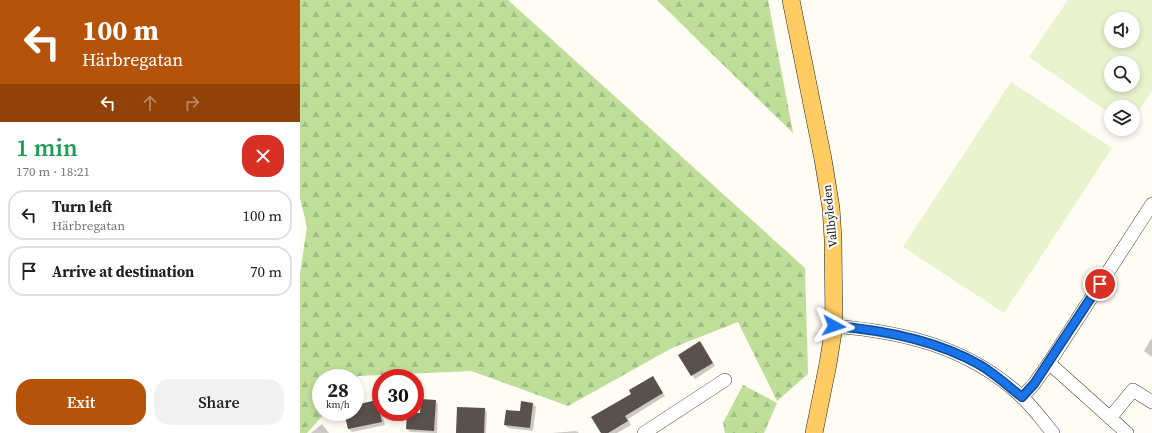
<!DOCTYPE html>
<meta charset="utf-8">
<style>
:root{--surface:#fff;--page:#f2f2f2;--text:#222;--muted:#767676;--line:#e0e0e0;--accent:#b45309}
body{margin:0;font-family:"Source Serif 4",serif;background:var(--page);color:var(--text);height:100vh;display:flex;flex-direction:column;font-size:15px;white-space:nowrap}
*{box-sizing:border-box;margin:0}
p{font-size:13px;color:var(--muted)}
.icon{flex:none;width:22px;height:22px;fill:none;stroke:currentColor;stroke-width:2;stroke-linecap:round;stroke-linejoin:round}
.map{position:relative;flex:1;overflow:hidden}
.drawer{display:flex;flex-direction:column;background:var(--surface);width:300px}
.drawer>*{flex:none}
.hud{background:#b45309;color:#fff;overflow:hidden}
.controls{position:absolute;left:804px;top:12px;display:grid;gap:8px}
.controls a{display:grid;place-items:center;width:36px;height:36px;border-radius:50%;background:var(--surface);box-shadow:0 2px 6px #0003;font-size:20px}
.speed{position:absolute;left:12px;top:369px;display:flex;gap:8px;font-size:20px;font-weight:700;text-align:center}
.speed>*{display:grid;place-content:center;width:52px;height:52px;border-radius:50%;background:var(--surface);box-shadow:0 2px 6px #0003;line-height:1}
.speed small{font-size:10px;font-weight:400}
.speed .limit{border:6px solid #d22;background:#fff;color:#111}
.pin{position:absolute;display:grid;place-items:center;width:34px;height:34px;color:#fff;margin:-17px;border:2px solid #fff;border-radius:50%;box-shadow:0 1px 4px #0007}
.me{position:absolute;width:44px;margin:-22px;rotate:95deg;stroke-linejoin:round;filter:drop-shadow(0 0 3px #0008)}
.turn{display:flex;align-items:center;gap:14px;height:84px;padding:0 16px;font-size:18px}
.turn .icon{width:52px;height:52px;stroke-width:2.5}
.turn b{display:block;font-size:28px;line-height:34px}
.lanes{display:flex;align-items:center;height:38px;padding:0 16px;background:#0003;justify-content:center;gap:20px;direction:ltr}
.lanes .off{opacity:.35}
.round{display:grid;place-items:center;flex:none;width:42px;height:42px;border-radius:16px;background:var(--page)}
.headline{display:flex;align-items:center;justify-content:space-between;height:68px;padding:0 16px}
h1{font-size:24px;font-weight:600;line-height:30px;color:#1e9e55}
.cta{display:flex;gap:8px;margin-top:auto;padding:8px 16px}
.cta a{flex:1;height:46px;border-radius:16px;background:var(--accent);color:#fff;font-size:16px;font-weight:600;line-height:46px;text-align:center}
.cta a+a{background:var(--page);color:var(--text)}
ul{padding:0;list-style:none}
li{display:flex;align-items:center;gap:12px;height:50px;margin:0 8px 6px;padding:0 8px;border:2px solid var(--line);border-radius:16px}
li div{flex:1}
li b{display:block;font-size:15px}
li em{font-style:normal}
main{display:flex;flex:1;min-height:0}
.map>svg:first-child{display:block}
.forest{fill:url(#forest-firs)}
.pitch{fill:#e9f3cd;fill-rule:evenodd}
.shadow{fill:#0003}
.building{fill:#5a504c}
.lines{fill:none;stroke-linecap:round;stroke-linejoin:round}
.minor-casing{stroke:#444;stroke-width:14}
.major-casing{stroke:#222;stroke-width:18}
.minor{stroke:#fff;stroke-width:13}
.major{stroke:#ffcc64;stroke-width:17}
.route-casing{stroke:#114b97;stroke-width:10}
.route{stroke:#1a73e8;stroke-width:7}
.labels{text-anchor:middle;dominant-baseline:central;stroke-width:4;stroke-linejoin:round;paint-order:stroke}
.street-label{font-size:12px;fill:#111;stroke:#fff}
</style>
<main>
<section class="drawer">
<div class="hud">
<div class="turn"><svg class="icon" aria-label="left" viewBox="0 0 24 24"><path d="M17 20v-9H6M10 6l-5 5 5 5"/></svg><div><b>100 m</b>Härbregatan</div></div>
<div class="lanes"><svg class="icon" aria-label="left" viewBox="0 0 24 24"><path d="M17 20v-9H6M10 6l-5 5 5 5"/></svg><svg class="icon off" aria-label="ahead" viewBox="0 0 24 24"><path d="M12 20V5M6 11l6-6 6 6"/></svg><svg class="icon off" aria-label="right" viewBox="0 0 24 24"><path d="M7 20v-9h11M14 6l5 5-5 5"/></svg></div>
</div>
<div class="headline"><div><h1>1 min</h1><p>170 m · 18:21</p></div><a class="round" style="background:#d93025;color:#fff"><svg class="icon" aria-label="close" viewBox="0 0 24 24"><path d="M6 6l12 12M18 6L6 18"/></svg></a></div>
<ul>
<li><svg class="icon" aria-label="left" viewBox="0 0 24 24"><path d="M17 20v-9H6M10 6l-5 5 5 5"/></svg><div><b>Turn left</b><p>Härbregatan</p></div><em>100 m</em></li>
<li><svg class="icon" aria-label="arrive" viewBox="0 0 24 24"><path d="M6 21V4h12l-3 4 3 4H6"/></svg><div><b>Arrive at destination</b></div><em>70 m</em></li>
</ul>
<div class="cta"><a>Exit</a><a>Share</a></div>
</section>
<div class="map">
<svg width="852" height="433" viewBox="0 0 852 433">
<defs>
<pattern id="forest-firs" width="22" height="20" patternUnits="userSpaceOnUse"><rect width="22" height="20" fill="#bede99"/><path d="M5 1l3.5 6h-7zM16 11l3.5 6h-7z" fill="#a2bd83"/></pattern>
</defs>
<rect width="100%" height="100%" fill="#fffcf4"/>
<g class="forest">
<path d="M0,0H208L505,268L508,374L477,401L438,322L372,348L268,406L171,371L58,376L55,379L21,378V412H26L7,433H0V274L7,227L0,198Z"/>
<path d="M357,0H468L493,133Z"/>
<path d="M443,385L477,403L464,433H425L423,423Z"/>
</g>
<g class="pitch">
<path d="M768,0H852V91L833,119V107H811V114L729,57ZM811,19H833V41H811ZM811,63H833V85H811Z"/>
<path d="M711,82L812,148L704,313L603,247Z"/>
</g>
<g class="shadow">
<path d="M851,339L852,340V357L844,351Z"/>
<path d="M402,346L415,366L395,379L379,356Z"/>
<path d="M355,380L365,396L328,419L331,425L317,433H302L332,394Z"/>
<path d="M77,401L80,404L81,412H82L85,425L52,432L49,429L45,412H55V406Z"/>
<path d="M135,401L138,404L137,433L110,432L107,429L108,413L121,414Z"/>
<path d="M233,404L236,407L233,431L208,428L205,425Z"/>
<path d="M184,409L187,412L186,433H158Z"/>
<path d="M22,424L29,433H11Z"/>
<path d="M276,431L279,433H252Z"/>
</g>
<g class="building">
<path d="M400,341L413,363L391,376L378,355Z"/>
<path d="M353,376L363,393L325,416L328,421L308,433H301L291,417L331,394L329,390Z"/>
<path d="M121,399L136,400L134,431L106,429L107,412L120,413Z"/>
<path d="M77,400L82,422L48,429L44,412H55V405Z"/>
<path d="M221,401L233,403L230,428L204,425L206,410L220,411Z"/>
<path d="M157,407L185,408L184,433H156Z"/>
</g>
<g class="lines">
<g class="minor-casing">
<g id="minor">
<path d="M534,326C604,332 668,347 721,396C733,407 743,421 753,433"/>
<path d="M749,363L827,433"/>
<path d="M722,397L734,384L749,363L852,204"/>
<path d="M810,418L833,390L852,402"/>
<path d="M344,433L425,380"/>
</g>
</g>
<g class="major-casing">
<path id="major" d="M491,0L523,159L531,208L533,239L534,326L528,364L514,433"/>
</g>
<use href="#minor" class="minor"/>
<use href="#major" class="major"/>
</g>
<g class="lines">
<g class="route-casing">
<path id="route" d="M534,326C584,330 636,340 680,365C695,374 708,386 722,397L734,384L800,284"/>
</g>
<use href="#route" class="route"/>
</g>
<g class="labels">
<g class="street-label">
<text transform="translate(530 216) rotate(-96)">Vallbyleden</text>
</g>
</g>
</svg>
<div class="controls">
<a><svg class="icon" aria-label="sound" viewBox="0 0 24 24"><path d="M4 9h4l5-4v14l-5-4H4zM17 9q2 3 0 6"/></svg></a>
<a><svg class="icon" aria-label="search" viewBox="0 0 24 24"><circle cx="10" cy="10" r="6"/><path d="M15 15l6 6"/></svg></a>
<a><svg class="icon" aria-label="layers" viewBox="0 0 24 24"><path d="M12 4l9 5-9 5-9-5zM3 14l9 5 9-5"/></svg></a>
</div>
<div class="speed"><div>28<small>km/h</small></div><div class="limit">30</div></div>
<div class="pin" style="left:800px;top:284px;background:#d93025"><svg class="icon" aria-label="arrive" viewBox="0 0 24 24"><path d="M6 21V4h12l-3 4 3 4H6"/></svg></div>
<svg class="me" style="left:534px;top:326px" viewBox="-20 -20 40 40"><path d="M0-17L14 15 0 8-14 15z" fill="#1a73e8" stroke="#fff" stroke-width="4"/></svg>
</div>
</main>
